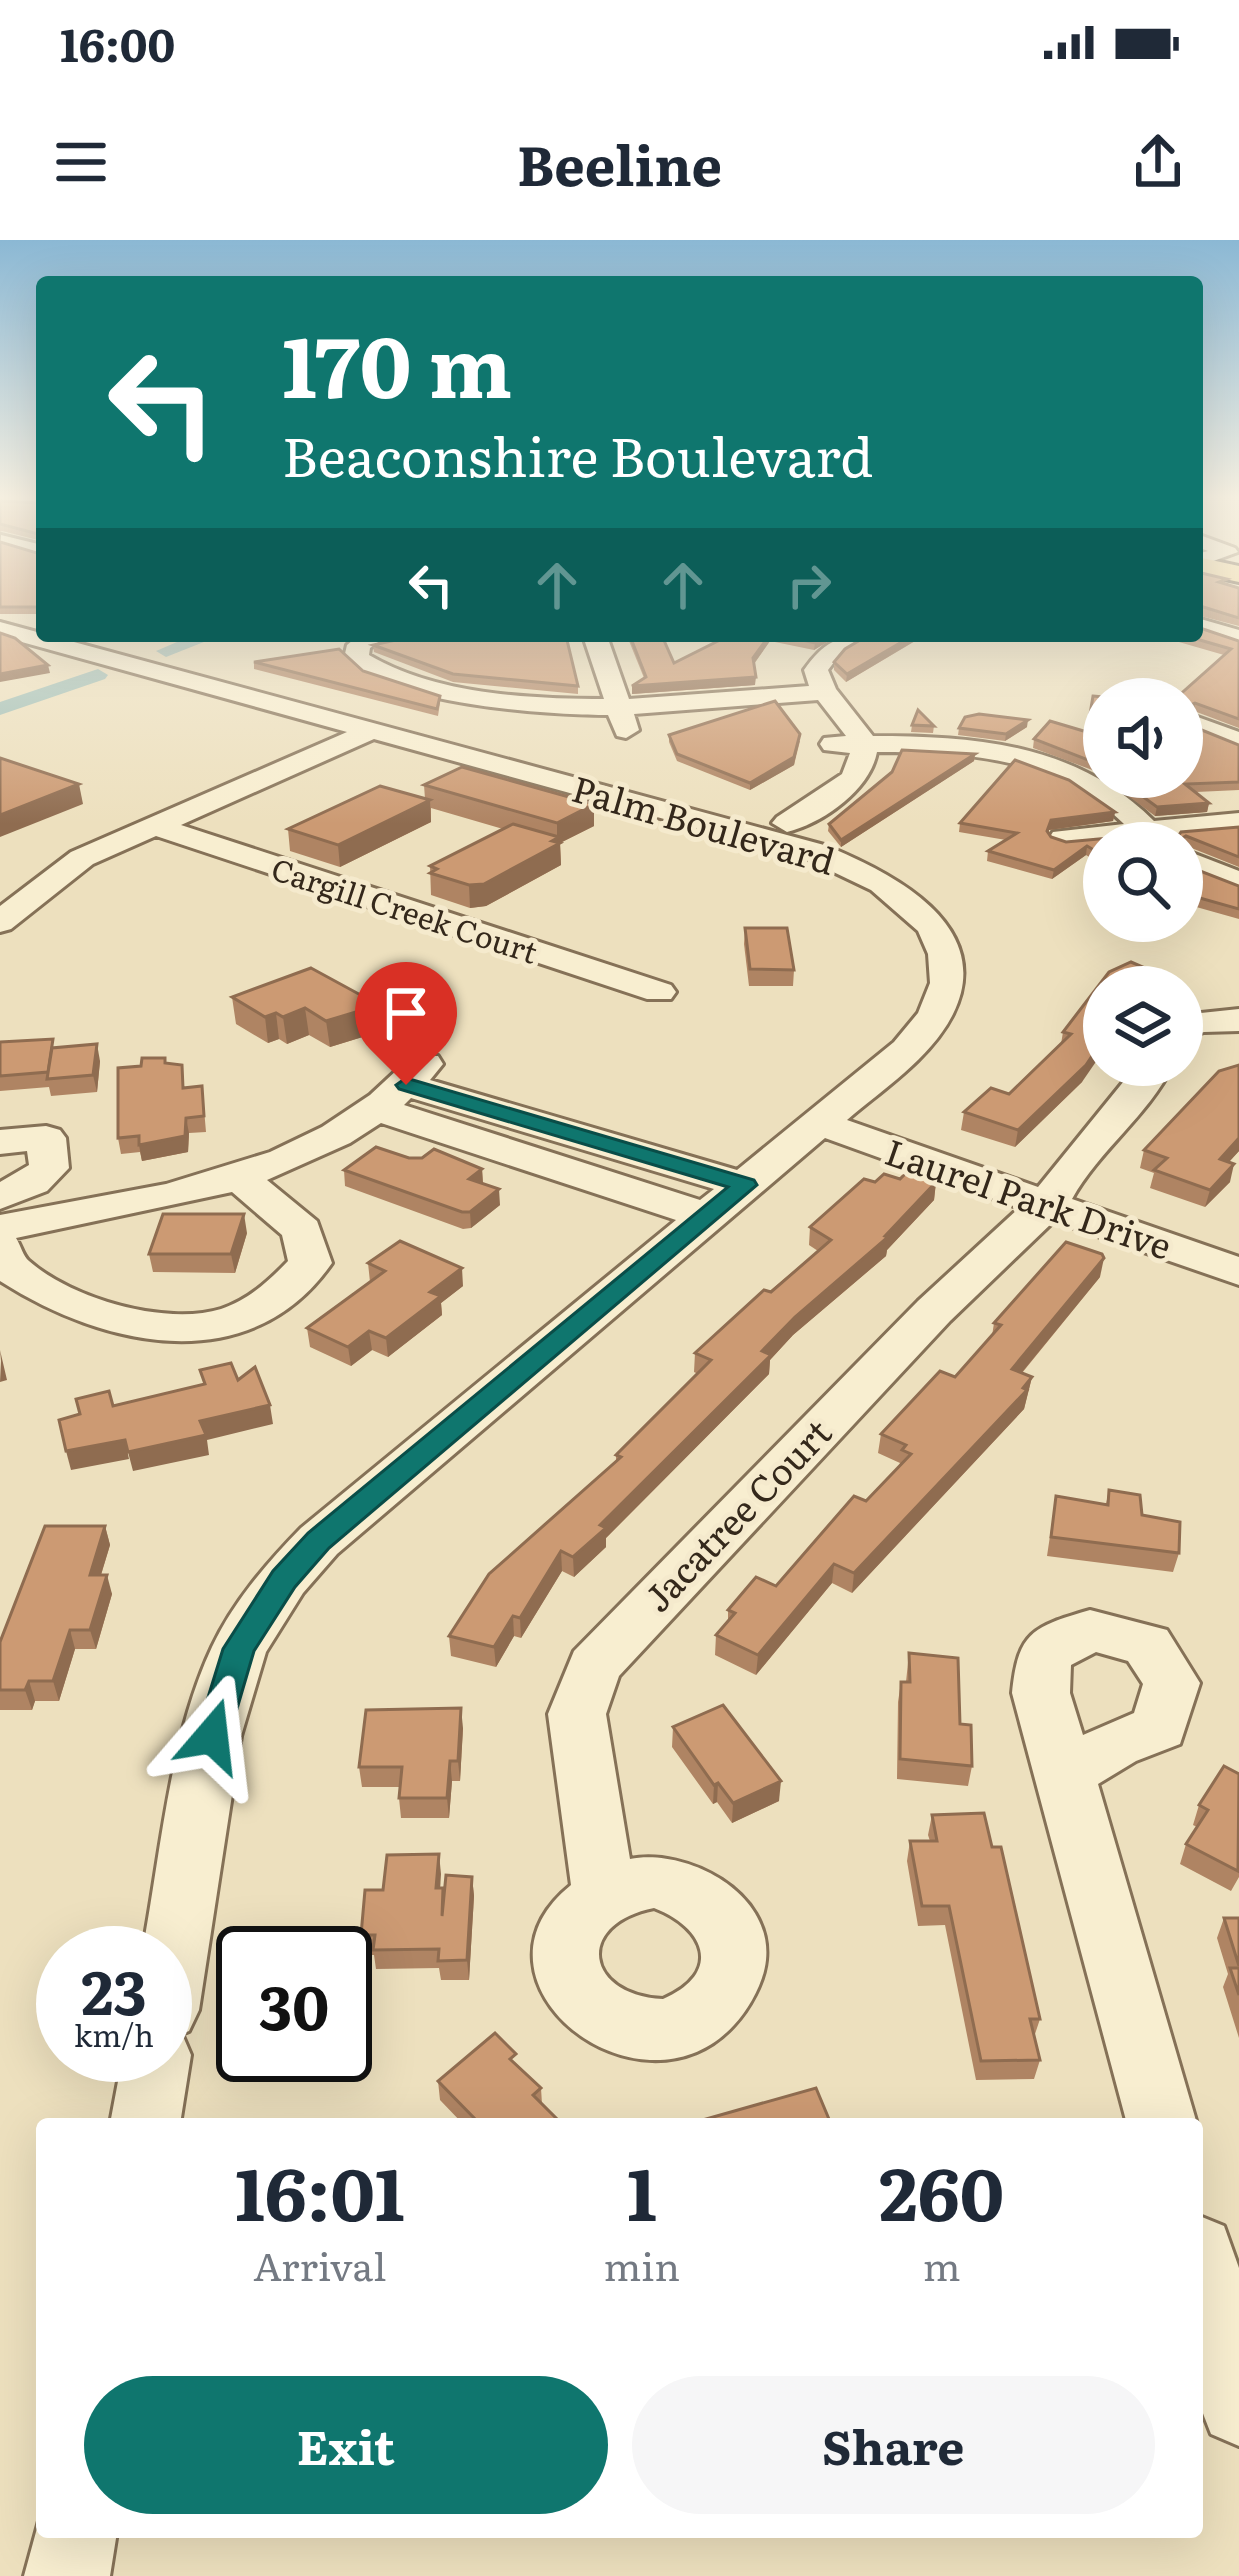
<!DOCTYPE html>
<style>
:root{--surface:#fff;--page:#f6f6f7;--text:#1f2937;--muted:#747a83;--accent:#0f766e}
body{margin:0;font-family:Literata,serif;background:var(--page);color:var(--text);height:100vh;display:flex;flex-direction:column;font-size:45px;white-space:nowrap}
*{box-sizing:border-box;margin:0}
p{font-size:39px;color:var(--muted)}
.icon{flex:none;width:66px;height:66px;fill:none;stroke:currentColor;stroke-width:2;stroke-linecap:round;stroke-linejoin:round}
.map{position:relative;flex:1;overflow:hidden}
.panel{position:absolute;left:36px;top:1878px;width:1167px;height:420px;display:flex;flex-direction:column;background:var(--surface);border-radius:12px;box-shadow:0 12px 48px #0002}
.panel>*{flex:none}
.guide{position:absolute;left:36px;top:36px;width:1167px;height:366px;border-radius:12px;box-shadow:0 12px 48px #0002;background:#0f766e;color:#fff;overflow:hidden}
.controls{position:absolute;left:1083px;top:438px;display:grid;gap:24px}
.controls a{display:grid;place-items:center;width:120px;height:120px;border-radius:50%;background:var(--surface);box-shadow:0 12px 48px #0002;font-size:60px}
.speed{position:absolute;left:36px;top:1686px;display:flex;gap:24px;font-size:60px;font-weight:700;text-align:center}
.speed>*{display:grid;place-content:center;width:156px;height:156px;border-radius:50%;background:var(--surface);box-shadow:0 12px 48px #0002;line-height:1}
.speed small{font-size:30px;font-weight:400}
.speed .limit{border:6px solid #111;border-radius:18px;background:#fff;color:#111}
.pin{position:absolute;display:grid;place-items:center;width:102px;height:102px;color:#fff;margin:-123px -51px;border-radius:50% 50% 50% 0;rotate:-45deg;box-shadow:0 0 12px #0007}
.pin .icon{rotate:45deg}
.me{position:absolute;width:132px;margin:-66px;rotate:17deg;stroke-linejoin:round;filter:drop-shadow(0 0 9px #0008)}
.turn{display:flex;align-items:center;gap:42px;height:252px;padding:0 48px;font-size:54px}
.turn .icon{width:156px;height:156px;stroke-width:2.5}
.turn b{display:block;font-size:84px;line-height:102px}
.lanes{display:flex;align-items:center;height:114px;padding:0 48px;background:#0003;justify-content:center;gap:60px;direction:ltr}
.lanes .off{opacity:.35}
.eta{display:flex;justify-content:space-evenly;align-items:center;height:204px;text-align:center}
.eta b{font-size:72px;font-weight:700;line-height:84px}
.action{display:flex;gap:24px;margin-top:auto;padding:24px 48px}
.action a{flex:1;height:138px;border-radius:72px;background:var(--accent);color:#fff;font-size:48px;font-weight:700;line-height:138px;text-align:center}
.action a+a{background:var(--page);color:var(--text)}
.status{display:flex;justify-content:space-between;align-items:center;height:84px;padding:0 60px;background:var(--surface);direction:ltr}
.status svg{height:33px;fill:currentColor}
header{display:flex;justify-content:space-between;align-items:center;height:156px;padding:0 48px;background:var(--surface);font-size:54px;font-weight:700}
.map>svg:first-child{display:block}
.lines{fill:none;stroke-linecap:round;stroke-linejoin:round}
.canal{fill:#a1bfb7;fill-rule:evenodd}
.minor-casing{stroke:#857157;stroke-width:6}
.major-casing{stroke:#523f2b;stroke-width:6}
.minor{fill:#f8eed0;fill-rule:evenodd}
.major{fill:#f2d794;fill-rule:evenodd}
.wall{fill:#af8463}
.shaded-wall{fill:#8f6c50}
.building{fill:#cc9a73;stroke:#8f6c50;stroke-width:3}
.route{fill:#0f766e;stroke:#0a4d48;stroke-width:3}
.labels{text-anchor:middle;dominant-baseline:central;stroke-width:10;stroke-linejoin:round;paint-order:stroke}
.far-street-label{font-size:30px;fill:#34281b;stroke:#f5eacd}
.street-label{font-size:36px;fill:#34281b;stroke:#f5eacd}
</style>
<div class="status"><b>16:00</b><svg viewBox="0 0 49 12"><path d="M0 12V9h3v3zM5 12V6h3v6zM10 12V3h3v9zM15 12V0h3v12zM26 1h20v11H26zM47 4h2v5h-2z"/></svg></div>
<header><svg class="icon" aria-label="menu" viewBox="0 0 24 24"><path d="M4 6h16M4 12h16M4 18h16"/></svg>Beeline<svg class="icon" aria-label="share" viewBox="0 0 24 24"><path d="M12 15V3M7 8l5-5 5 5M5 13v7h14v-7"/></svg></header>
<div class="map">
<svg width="1239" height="2336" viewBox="0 0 1239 2336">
<rect width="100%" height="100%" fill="#ede0be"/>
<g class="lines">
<g class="canal">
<path d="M191,396H219L166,417L156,411Z"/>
<path d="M98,429L108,435L105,439L0,475V462Z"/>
</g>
<g class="minor-casing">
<g id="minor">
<path d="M0,257H42V265L0,264Z"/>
<path d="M1197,294L1235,308L1238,312L1197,327V314L1208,311L1197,307Z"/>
<path d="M1,295L42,305V317L0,307Z"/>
<path d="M1197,378L1239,390V404L1197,392Z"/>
<path d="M0,382L824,605C891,632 997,685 953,774C931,818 883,849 847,880L1038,947L1137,825H1173C1148,876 1100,909 1072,959L1239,1017V1045L1054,981L950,1081L619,1436L606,1474L630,1619C686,1608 773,1652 766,1720C764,1742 749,1769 734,1785C640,1888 452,1741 571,1645L548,1474L574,1411L918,1061L1019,968L825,898L337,1314L303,1353L266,1412L241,1496L199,1770L189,1791L182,1794L191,1815L180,1884H110L123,1815H165V1713H142C161,1613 169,1499 212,1407C233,1362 267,1323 301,1288L676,980L381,883L350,903L267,940L317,981L332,1023C250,1141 103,1107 0,1041V975L166,944L270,912L322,887L370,855L412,816H438L443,824L430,840L737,930L894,802L918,773L930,743L928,714L918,691L871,650L802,617L374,499L181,585L671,745L676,752L671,759H647L156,596L93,624L11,689L0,692V666L71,612L347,492L0,396ZM411,858L714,949L700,960L404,865ZM232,952L282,995L288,1021C269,1041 248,1060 221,1069C166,1086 72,1059 29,1021C23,1016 21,1006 16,998ZM654,1668C706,1688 723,1733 663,1759C585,1755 574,1684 654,1668Z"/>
<path d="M358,396H387L370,408L369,415C435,454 528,459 604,459L583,396H607L629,459L809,446L804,430C824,402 836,396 871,396L841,413L828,430L836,449L873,496C977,496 1077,504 1154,581L1239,573V591L1171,597L1175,603L1140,600L1064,607L1053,604L1049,598L1053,592L1124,584C1056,517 968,512 877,512C870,550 823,583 787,592L772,583L777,577L842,534L850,513L824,510L820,504L824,498L846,496L818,460L634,474L639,490L626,498L617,496L608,475C546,475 387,464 344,418L347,405Z"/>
<path d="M1192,475L1239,492V509L1183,489L1182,479Z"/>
<path d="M1182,609L1239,631V651L1182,629Z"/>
<path d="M1239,769V791L1204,792L1182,799V775Z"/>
<path d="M46,886L60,890L66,898L69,928L47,951L0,969V942L29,925L27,911L0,914V890Z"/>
<path d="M1090,1370L1167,1390L1200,1443L1180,1504L1136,1521L1098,1544L1197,1884V1885L1127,1884L1012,1453C1018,1392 1032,1387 1090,1370ZM1096,1412L1128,1421L1143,1444L1134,1473L1083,1495L1070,1453L1071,1425Z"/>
<path d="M1197,1975L1224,1986L1239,2028V2206L1211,2194L1197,2158Z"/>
<path d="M42,2270V2292H117L110,2336H24Z"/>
</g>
</g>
<g class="major-casing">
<path id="major" d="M1197,317L1239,326V342L1197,333Z"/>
</g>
<use href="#minor" class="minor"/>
<use href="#major" class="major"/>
</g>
<g class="wall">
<path d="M42,259V301L2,291L0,292V261L41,263Z"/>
<path d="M0,302L40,314L42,313V374H0Z"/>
<path d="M1197,332L1239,348V386L1197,375Z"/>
<path d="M1197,389L1239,401V488L1194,471L1182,475V459L1224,415L1158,396H1197Z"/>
<path d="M386,396H566L578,446V454L453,442L374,412L373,405L387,402Z"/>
<path d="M627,396H662L674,423L728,396H837L814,410L770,401L754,424L755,445L632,454L644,438Z"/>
<path d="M867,396H988L929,402L922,397L846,442L834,430V422Z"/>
<path d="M254,422L363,431L440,463L438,476L254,429Z"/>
<path d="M1104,459V537H1182L1239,505V550L1196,552L1209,563L1207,572L1155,576L1095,531L1033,508L1034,499L1087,492Z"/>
<path d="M912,485L934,486L933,493L911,492Z"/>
<path d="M1027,487L1005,501L958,495L959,488Z"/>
<path d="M669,495L800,501L794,525L750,550L677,521L669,502Z"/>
<path d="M975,514L974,521L841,607L828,591L829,584Z"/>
<path d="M424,545L594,564V586L560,603L561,625L486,666L470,668L431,655L430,626L503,589L431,568V582L340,627L290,611L288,589L425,559Z"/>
<path d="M1115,572L1113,581L1049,590L1048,593L1051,597L1066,602L1177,598L1239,587V627L1184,605L1104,603V626L1086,615L1052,639L987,621L988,611L1006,600L959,592L960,583Z"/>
<path d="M1182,621V624L1239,646V679L1182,663Z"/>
<path d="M745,688L794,730L793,746H749L744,704Z"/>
<path d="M311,728L382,791L330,807L309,795L287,804L279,799L268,803L236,784L232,757Z"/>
<path d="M1104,747L1082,842L1015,907L961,890L964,872L1009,854L1061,804L1063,792Z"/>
<path d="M0,802L55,807L100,821L97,852L51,856L49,847L0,851Z"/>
<path d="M166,823L185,848L202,846L206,892L189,893L188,912L142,921L140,912L121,914L118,898Z"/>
<path d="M1239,825V911L1229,922L1230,942L1205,967L1150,948L1154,933L1140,928L1144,910Z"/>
<path d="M409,918L482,929L483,944L500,965L471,988L463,989L345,946L344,930Z"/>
<path d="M900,939L936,942L934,960L887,1010L886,1016L793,1095L770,1120L769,1134L606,1298V1307L574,1337L562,1331L521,1398L514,1396L496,1427L451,1416L449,1396L616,1221V1215L698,1134L694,1132L695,1113L818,1011L809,1005L810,987L875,942Z"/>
<path d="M247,993L235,1033L153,1032L149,1014Z"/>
<path d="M368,1023L463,1046L441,1063L442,1075L388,1117L372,1110L351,1126L310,1107L307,1088L370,1042Z"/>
<path d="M1100,1037L1022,1133L1032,1137L1024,1169L852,1353L832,1343L756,1435L715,1415L716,1395L728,1382V1370L776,1346L866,1261L899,1226L900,1223L878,1213L881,1194L955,1137L992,1096L994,1083Z"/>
<path d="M1109,1250L1142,1275L1179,1313L1173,1332L1047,1316L1056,1256L1106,1264Z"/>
<path d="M105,1286L110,1305L101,1335L112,1354L96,1409H75L59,1461H35L32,1470H0V1402Z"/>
<path d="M909,1413L960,1484L972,1526L968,1546L897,1539L898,1462L901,1442H906Z"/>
<path d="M673,1487L779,1561L732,1583L717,1562L713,1564L672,1507Z"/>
<path d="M463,1488L460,1541H452L449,1578H401L399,1558L400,1547H362L359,1527Z"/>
<path d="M1239,1534V1637L1231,1651L1180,1624L1186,1604L1197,1587L1193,1585L1199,1565Z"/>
<path d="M932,1575L992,1607L1040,1779L1034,1797L1040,1820L1034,1839L976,1840L945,1685L918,1686L907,1621L910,1601H930L928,1595Z"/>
<path d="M439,1614L440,1648L472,1637L474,1656L469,1740H441L439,1728L376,1729L374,1715H364L361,1695L383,1650Z"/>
<path d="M1224,1678H1239V1798L1223,1747L1228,1734L1217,1698Z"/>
<path d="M517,1825L541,1848L542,1864L562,1884H463L440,1860L438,1841Z"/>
</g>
<g class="shaded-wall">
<path d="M769,396H771L770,401L753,425V418Z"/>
<path d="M825,396H837L814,410L815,403Z"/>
<path d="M912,396H923L846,442L847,434Z"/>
<path d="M930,396H988L929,402Z"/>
<path d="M48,425L50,433L0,442V434Z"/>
<path d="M756,437L755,445L632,454V446Z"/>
<path d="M1195,463L1194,471L1182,475V468Z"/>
<path d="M1028,480L1027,487L1005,501L1006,494Z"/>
<path d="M800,494L794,525L750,550V543Z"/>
<path d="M975,514L974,521L841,607V600Z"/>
<path d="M79,544L83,564L0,597V575Z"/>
<path d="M430,560L431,582L340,627L338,605Z"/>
<path d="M1209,563L1207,572L1155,576L1157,567Z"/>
<path d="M594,564V586L560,603L561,625L486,666L470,668L469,645L557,598V583Z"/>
<path d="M1115,572L1113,581L1049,590L1045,601L1051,580Z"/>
<path d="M1087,606L1086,615L1052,639L1054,630Z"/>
<path d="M1168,738L1166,747H1149Z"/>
<path d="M379,765L382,791L330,807L326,781Z"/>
<path d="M305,768L309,795L287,804L283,777Z"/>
<path d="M276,773L279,799L268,803L265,777Z"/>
<path d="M1104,798V810L1082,842L1015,907L1018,890Z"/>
<path d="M97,804L100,821L97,852L93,835Z"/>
<path d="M186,878L189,893L188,912L142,921L139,905Z"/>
<path d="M1239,898V911L1215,937L1220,919Z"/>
<path d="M1234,924L1230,942L1205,967L1210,950Z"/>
<path d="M482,929L483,945L469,939Z"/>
<path d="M936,942L934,960L887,1010L886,1016L793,1095L770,1120L769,1134L606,1298V1307L574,1337L573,1317L600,1285L795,1077L885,996Z"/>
<path d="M499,949L500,965L471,988L470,972Z"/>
<path d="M244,974L247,993L235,1033L231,1014Z"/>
<path d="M1104,1018L1100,1037L1009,1148L1012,1129Z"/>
<path d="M462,1028L463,1046L441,1063L442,1075L388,1117L386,1098L430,1052Z"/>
<path d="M369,1091L372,1110L351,1126L348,1107Z"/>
<path d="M0,1110L7,1140L0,1142L1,1121Z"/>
<path d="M1032,1137L1024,1169L852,1353L854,1333Z"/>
<path d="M270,1165L273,1184L207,1200L209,1215L133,1231L128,1212L200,1181Z"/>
<path d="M125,1200L129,1219L71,1230L66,1211Z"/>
<path d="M105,1286L110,1305L95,1354L90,1335Z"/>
<path d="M561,1311L562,1331L521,1398L520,1378Z"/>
<path d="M834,1324L832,1343L756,1435L758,1415Z"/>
<path d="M107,1335L112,1354L96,1409L90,1390Z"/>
<path d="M513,1376L514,1396L496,1427L494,1407Z"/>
<path d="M70,1390L75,1409L59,1461L53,1441Z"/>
<path d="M29,1441L35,1461L32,1470L25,1450Z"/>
<path d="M461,1468L463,1488L460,1541L458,1521Z"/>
<path d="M450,1521L452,1541L449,1578L447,1558Z"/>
<path d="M781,1541L779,1561L732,1583L733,1563Z"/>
<path d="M718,1543L717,1562L713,1564L714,1545Z"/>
<path d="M439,1614L441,1634L439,1668L436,1648Z"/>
<path d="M472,1637L474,1656L469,1740L467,1720Z"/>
</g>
<g class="building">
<path d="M42,259V295L0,284V261L41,263Z"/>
<path d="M0,302L40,314L42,313V367H0Z"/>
<path d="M1197,332L1227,339L1219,342L1239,348V378L1200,366L1197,368Z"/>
<path d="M1197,387L1239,401V479L1195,463L1182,468V459H1175L1231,409L1186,396H1197Z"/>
<path d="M0,393L15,398L48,425L0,434Z"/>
<path d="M395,396H566L578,446L453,434L373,405L405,398Z"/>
<path d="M630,396H662L674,423L728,396H769L753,418L756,437L632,446L646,437Z"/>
<path d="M784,396H825L815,403Z"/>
<path d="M867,396H912L847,434L834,422L845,409Z"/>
<path d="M339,409L363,431L440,456L437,469L254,422Z"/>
<path d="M1093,456L1125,459H1104V529L1096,523L1034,499L1050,481L1087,492Z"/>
<path d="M775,461L800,494L794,517L750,543L677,514L669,495Z"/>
<path d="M918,470L934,486L912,485Z"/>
<path d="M979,474L1028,480L1006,494L959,488L965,477Z"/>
<path d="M1182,482L1239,505V542L1185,544L1209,563L1157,567L1116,537H1182Z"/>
<path d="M902,510L975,514L841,600L829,584L892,532Z"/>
<path d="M0,518L79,544L0,575Z"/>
<path d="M1015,520L1069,540L1115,572L1051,580L1047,591L1051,597L1066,602L1142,595L1177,598L1181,592L1239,587V617L1186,596L1179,600L1180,603H1104V616L1087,606L1054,630L988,611L1017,593L960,583Z"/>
<path d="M462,527L594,564L557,583L424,545Z"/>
<path d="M380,546L430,560L338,605L288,589Z"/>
<path d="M513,584L559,597L552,601L560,603L484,644L469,645L430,633L437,629L430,626Z"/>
<path d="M1182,621V624L1239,646V669L1182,653Z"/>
<path d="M745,688H787L794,730L750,729Z"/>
<path d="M1131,722L1168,738L1149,747H1104V798L1086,825L1018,890L964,872L991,848L1009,854L1071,794L1063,792L1109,732Z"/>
<path d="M311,728L379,765L326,781L305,768L283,777L276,773L265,777L232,757Z"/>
<path d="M53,799L48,832L0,836V802Z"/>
<path d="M97,804L93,835L47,839L52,808Z"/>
<path d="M142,818H165V823L182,825L183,848L202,846L204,876L186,878L185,896L139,905V896L118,898V828L141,826Z"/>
<path d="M1239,825V898L1220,919L1234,924L1210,950L1154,930L1167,918L1144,910L1219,831Z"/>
<path d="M376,907L409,918H422L434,909L482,929L469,939L499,949L470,972H462L344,930Z"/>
<path d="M907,932L936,942L885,996L888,997L795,1077L762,1111L771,1115L600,1285L606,1288L573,1317L561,1311L520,1378L513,1376L494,1407L449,1396L489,1334L621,1217L616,1215L711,1120L695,1113L764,1050L771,1052L831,1000L810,987L864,939L875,942L884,934L900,939Z"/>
<path d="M163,974H244L231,1014H149Z"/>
<path d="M400,1001L462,1028L430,1052L441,1056L386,1098L369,1091L348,1107L307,1088L385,1031L368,1023Z"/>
<path d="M1066,1002L1102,1014L1104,1018L1012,1129L1032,1137L1023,1148L1027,1150L854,1333L834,1324L758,1415L716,1395L735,1373L728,1370L756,1337L776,1346L854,1256L866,1261L911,1214L902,1210L906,1205L881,1194L940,1131L955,1137L1001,1085L994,1083Z"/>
<path d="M231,1123L238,1140L255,1127L270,1165L200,1181L206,1195L128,1212L125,1200L66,1211L59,1180L80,1174L76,1159L109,1151L113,1166L205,1144L200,1130Z"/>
<path d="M1109,1250L1140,1255L1142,1275L1180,1282L1179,1313L1051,1297L1056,1256L1108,1265Z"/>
<path d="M45,1286H105L90,1335H107L90,1390H70L53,1441H29L25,1450H0V1402Z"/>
<path d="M909,1413L958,1418L960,1484L971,1485L972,1526L900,1519L901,1442H910Z"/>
<path d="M723,1465L781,1541L733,1563L718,1543L714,1545L673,1487Z"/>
<path d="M461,1468L458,1521H450L447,1558H399L402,1527H359L366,1470Z"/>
<path d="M1224,1526L1239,1534L1238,1631L1186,1604L1208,1570L1199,1565Z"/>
<path d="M984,1573L992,1607H1001L1040,1779H1030L1040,1820L981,1821L949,1666H922L910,1601H937L932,1575Z"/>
<path d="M439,1614L436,1648H443L442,1676L446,1635L472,1637L467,1720L438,1721L439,1709L373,1710L375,1695H361L365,1650H383L387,1615Z"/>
<path d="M1224,1678H1239V1726Z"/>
<path d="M1230,1728H1239V1755Z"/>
<path d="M495,1793L516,1814L510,1819L541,1848L533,1855L562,1884H480L438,1841Z"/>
<path d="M816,1848L831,1884H708L706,1879Z"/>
</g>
<linearGradient id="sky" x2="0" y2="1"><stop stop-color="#8bb8d4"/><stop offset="0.44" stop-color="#f7f1e2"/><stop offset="1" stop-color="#f7f1e2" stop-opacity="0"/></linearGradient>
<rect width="1239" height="584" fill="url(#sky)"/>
<path class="route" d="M406,838L754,940L757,945L329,1308L295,1347L254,1411L229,1496L224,1505L212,1509L201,1505L196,1496L223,1409L273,1331L308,1293L728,947L399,849L396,845Z"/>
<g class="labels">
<g class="far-street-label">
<text transform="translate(405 669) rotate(18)">Cargill Creek Court</text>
</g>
<g class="street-label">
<text transform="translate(704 583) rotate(16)">Palm Boulevard</text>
<text transform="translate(1029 957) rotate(19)">Laurel Park Drive</text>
<text transform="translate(736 1274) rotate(-46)">Jacatree Court</text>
</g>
</g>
</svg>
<div class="controls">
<a><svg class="icon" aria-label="sound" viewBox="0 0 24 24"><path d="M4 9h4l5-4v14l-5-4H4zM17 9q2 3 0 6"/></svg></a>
<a><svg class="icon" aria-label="search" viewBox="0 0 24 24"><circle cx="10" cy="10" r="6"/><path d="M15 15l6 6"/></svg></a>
<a><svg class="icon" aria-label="layers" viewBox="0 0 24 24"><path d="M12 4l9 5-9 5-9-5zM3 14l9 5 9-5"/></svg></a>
</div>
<div class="speed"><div>23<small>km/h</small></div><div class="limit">30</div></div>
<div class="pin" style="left:406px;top:845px;background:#d93025"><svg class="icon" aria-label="arrive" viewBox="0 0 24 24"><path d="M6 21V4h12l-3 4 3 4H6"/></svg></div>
<svg class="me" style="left:212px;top:1496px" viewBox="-20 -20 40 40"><path d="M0-17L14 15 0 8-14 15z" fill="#0f766e" stroke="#fff" stroke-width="4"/></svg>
<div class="guide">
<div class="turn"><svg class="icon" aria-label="left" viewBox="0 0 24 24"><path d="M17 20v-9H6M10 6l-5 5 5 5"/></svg><div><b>170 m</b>Beaconshire Boulevard</div></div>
<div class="lanes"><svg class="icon" aria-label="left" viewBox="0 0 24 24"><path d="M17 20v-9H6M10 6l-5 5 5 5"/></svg><svg class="icon off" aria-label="ahead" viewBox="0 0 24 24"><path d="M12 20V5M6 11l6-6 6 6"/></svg><svg class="icon off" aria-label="ahead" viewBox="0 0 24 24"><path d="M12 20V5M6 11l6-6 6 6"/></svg><svg class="icon off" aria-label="right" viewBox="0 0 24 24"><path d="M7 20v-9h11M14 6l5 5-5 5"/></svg></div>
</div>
<section class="panel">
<div class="eta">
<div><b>16:01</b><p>Arrival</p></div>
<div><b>1</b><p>min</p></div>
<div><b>260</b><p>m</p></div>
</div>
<div class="action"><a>Exit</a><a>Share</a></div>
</section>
</div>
